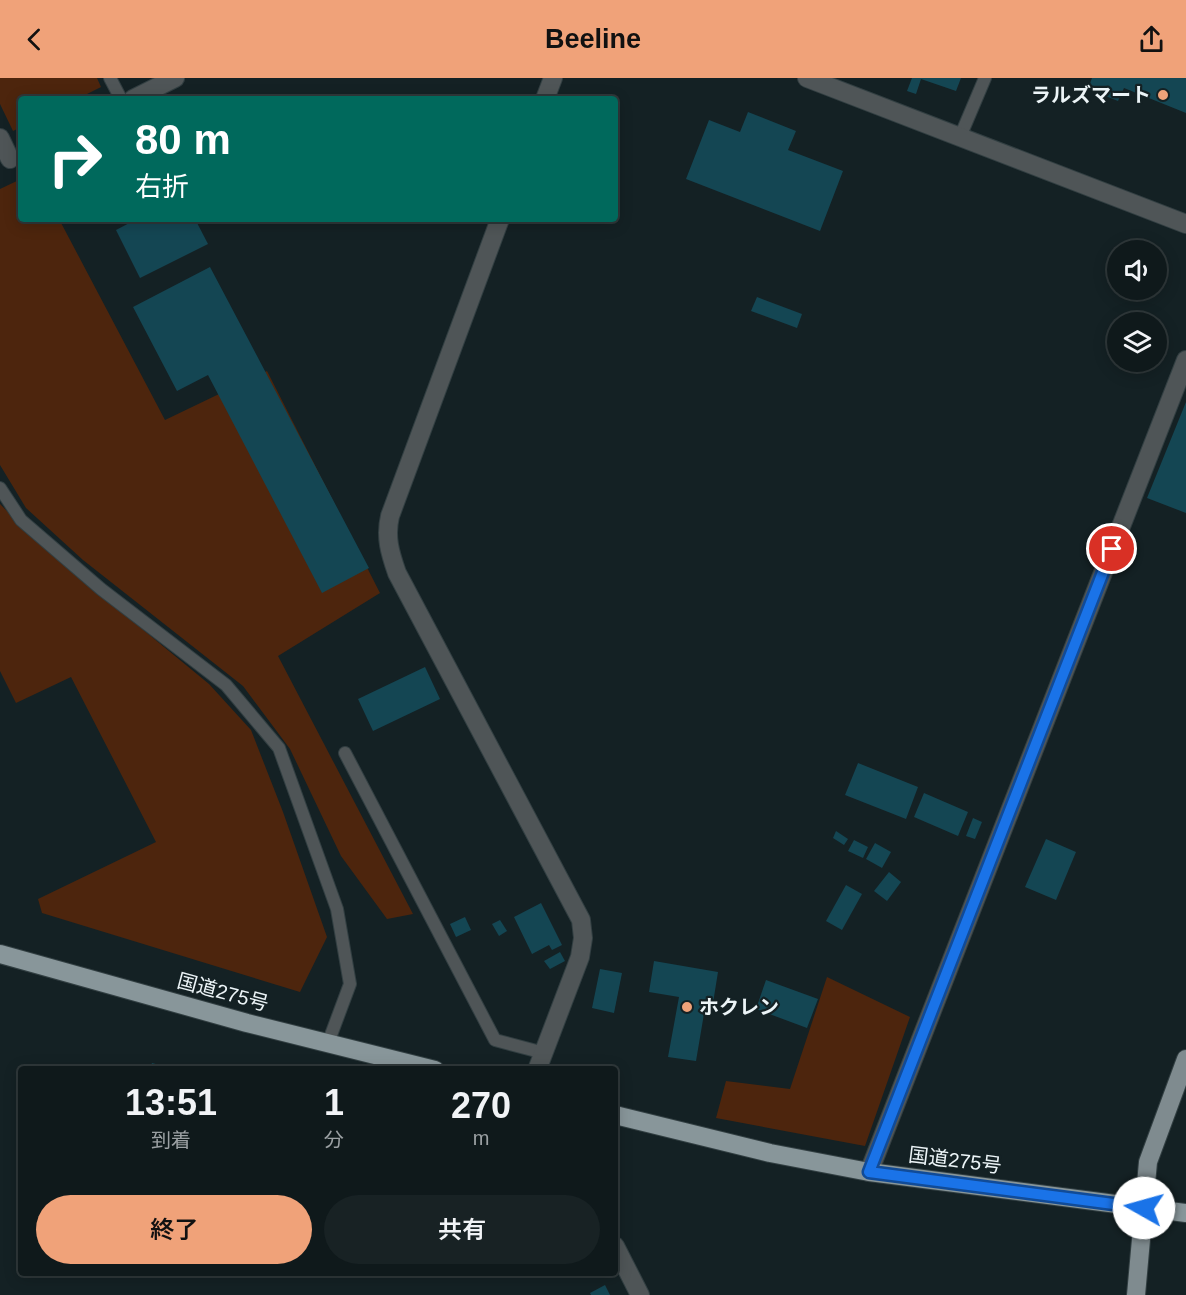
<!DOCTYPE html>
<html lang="ja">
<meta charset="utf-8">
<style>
:root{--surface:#0f191b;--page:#182224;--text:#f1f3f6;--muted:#9ba0a3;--line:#2f383a;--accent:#f0a279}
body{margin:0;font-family:Helvetica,"Noto Sans JP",sans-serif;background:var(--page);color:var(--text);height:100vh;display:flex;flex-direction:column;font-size:22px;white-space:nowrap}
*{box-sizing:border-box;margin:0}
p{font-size:20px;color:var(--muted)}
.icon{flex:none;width:33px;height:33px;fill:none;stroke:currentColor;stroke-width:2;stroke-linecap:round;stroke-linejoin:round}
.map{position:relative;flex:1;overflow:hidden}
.side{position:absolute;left:18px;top:988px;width:600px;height:210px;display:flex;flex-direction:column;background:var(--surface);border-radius:6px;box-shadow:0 3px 15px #0003,0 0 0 2px var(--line)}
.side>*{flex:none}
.hud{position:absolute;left:18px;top:18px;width:600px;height:126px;border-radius:6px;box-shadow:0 3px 15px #0003,0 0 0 2px var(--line);background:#00695c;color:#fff;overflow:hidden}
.tools{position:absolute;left:1107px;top:162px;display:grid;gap:12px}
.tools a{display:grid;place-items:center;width:60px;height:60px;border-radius:50%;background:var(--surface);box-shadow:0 3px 15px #0003,0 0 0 2px var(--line);font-size:30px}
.pin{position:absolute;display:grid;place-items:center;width:51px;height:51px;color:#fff;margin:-26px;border:3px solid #fff;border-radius:50%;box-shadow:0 2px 6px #0007}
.me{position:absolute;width:66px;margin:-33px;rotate:277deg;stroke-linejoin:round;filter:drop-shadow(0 0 4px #0008)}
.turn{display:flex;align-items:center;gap:21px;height:126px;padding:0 18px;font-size:27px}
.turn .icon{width:78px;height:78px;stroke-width:2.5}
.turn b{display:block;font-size:42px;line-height:51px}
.eta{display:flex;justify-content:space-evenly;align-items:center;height:102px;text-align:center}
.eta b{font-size:36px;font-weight:600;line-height:42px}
.button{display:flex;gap:12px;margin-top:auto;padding:12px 18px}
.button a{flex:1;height:69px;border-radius:36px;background:var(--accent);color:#111;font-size:24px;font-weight:600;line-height:69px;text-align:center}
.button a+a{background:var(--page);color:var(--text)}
header{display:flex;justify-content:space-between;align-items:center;height:78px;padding:0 18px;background:var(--accent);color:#111;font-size:27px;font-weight:600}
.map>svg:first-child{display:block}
.green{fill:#4d250d}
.building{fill:#144653}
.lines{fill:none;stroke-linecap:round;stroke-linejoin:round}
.service-casing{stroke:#323f42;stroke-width:14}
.minor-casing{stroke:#323f42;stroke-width:20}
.primary-casing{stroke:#323f42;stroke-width:20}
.trunk-casing{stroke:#323f42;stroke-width:20}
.service{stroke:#4f5557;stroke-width:12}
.minor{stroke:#4f5557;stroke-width:18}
.primary{stroke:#7f8b8f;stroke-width:18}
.trunk{stroke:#88969a;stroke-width:18}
.route-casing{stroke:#114b97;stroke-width:15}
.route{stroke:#1a73e8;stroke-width:10}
.poi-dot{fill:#f0a279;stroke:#142124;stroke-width:2}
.labels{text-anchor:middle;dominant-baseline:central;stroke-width:4.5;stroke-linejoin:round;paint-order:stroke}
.poi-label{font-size:20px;font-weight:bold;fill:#ecf4f7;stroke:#142124;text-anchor:end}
.street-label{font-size:20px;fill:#ecf4f7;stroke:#142124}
</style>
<header><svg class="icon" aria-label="back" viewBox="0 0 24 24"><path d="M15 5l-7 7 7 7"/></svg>Beeline<svg class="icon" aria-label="share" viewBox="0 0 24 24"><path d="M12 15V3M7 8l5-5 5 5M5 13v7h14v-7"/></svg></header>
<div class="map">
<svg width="1186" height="1217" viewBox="0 0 1186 1217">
<rect width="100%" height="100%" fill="#142124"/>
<g class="green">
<path d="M0,0H97L101,9L77,21H21V49L13,53L0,26Z"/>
<path d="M21,101V141H59L165,342L267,293L380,515L278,578L413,836L387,841L341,778L290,671L243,608L83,482L26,430L0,387V111Z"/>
<path d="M0,426L45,471L209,606L251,652L283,734L327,859L300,914L42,835L38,821L156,764L71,599L16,625L0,593Z"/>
<path d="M827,899L910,939L865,1068L716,1040L726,1003L790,1011Z"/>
</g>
<g class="building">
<path d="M912,0H961L956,13L921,1L916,16L907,13Z"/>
<path d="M1092,0H1186V35L1124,10L1118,23L1088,11Z"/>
<path d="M748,34L796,53L788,72L843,93L820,153L686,101L709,42L740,54Z"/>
<path d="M137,141H195L208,166L140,200L116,152Z"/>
<path d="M210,189L369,490L322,515L208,297L177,313L133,229Z"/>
<path d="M757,219L802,236L797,250L751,233Z"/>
<path d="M1186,324V435L1147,420Z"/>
<path d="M425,589L440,621L373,653L358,621Z"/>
<path d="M858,685L918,709L906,741L845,717Z"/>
<path d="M924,715L968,734L958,758L914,739Z"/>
<path d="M973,740L982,744L975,761L966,758Z"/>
<path d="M836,753L848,761L844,767L833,760Z"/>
<path d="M1046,761L1076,774L1056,822L1025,809Z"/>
<path d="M854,762L868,769L863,780L848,773Z"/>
<path d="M875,765L891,774L882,790L866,781Z"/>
<path d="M889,794L901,804L887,823L874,813Z"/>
<path d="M846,807L862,816L842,852L826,843Z"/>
<path d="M541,825L562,867L552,872L549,867L532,876L514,839Z"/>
<path d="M465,839L471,852L456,859L450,846Z"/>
<path d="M500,842L507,853L499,858L492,846Z"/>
<path d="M560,874L565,883L550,891L544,883Z"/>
<path d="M654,883L718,894L713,925L706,924L696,983L668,979L679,919L649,914Z"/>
<path d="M600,891L622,895L614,935L592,930Z"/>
<path d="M766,902L818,921L807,950L756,931Z"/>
<path d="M152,985L174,991V992H150Z"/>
<path d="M605,1207L610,1217H591L590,1215Z"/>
</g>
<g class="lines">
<g class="service-casing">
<g id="service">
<path d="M110,0L121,21"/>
<path d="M960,59L985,0"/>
<path d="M0,410L21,442L101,511L226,607L279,670L337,831L350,906L328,965"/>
<path d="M345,675L495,962L544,975"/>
</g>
</g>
<g class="minor-casing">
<g id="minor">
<path d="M807,0L1186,146"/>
<path d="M133,21L175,0"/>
<path d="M545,21L553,0"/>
<path d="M0,60L10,81"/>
<path d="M500,141L390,438C385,459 390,475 397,495L581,842L583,860L580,879L537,992"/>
<path d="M869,1094L1186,282"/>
<path d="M615,1168L640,1217"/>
</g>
</g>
<g class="primary-casing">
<path id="primary" d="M1136,1217L1148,1084L1186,981"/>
</g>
<g class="trunk-casing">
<g id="trunk">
<path d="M0,876L247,945L435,992"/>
<path d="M615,1037L770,1075L869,1094L1186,1135"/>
</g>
</g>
<use href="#service" class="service"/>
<use href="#minor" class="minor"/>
<use href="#primary" class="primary"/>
<use href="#trunk" class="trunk"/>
</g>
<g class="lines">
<g class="route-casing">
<path id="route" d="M1112,471L869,1094L1144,1130"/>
</g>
<use href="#route" class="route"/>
</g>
<g class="poi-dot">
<circle cx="1163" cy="17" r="6"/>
<circle cx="687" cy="929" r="6"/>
</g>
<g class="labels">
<g class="poi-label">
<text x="1151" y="17">ラルズマート</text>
<text x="699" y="929" text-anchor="start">ホクレン</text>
</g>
<g class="street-label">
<text transform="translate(223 914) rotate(15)">国道275号</text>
<text transform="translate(955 1082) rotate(7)">国道275号</text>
</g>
</g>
</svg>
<div class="tools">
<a><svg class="icon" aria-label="sound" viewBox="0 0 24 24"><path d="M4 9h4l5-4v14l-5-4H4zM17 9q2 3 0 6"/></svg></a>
<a><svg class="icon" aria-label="layers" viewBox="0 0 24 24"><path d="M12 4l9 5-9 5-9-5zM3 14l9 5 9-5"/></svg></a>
</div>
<div class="pin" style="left:1112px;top:471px;background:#d93025"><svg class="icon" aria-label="arrive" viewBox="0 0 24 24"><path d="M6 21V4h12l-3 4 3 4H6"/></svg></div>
<svg class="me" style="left:1144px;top:1130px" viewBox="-20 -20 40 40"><circle r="19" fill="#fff"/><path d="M0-13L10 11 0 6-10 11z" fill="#1a73e8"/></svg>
<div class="hud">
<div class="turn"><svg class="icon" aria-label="right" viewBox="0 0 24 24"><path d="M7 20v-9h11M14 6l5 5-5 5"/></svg><div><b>80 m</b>右折</div></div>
</div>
<section class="side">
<div class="eta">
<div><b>13:51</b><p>到着</p></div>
<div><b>1</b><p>分</p></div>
<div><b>270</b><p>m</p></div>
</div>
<div class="button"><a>終了</a><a>共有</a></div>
</section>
</div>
